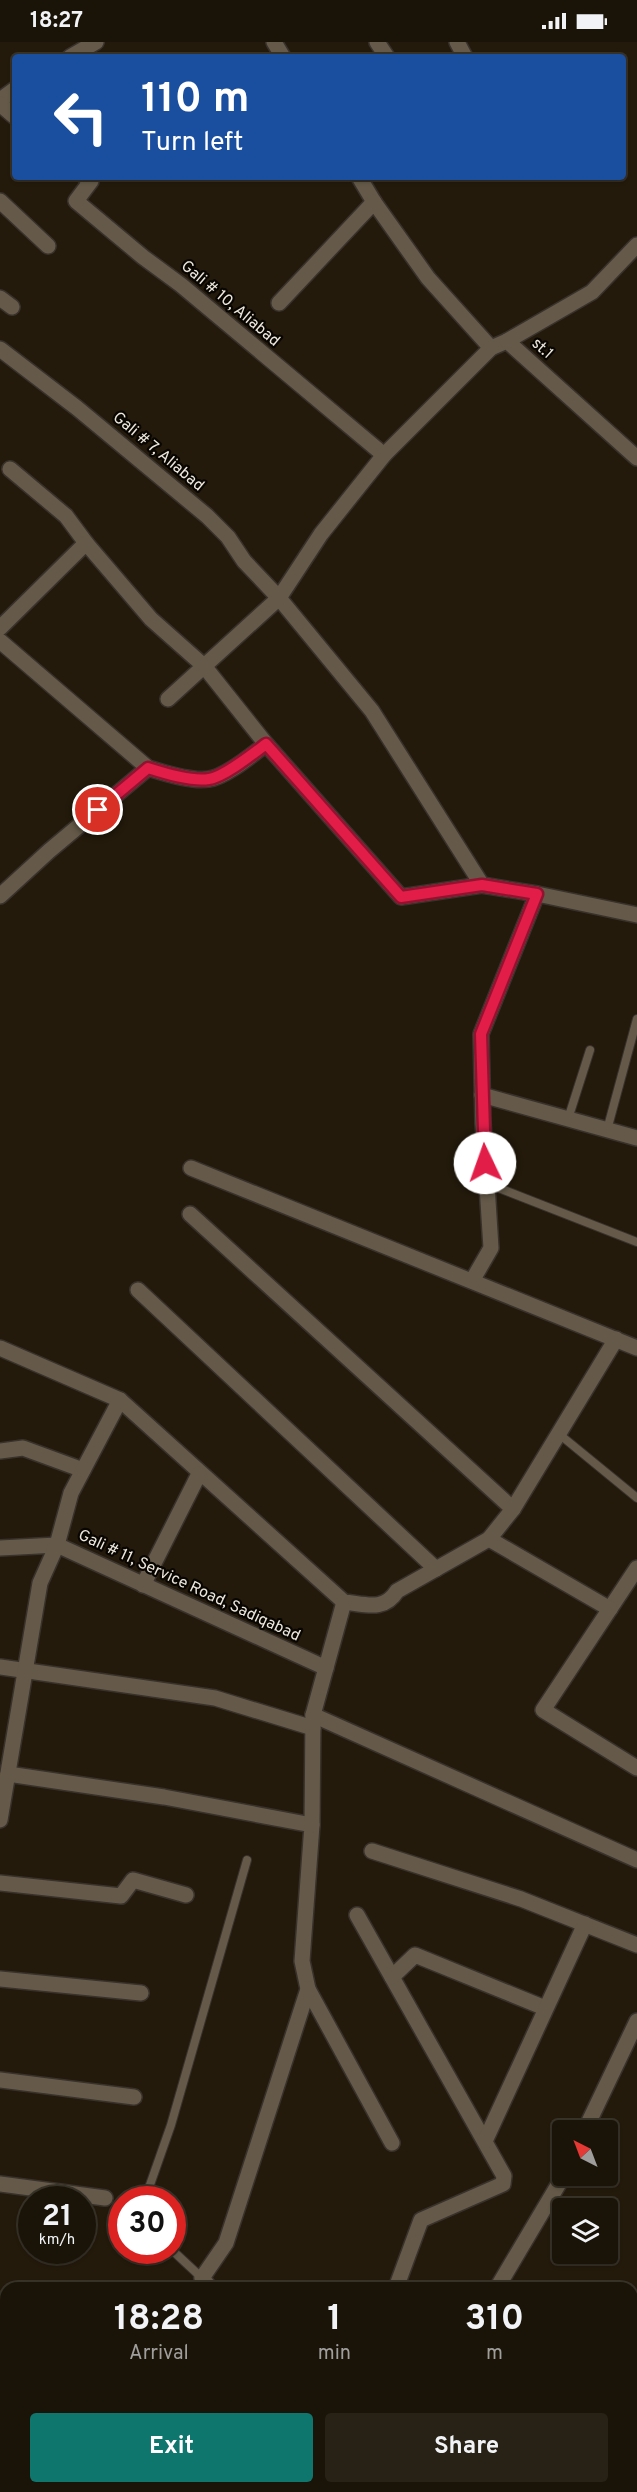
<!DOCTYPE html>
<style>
:root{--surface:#1a1408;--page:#272116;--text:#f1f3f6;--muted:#9f9e9c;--line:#383329;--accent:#0f766e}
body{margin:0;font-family:Overpass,sans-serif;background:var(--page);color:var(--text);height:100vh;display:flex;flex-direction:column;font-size:22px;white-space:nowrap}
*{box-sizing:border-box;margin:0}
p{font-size:20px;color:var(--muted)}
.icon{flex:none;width:33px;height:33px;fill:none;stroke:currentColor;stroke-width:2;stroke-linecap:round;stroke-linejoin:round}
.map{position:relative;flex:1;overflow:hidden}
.side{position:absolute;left:0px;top:2240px;width:638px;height:212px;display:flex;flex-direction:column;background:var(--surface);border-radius:18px 18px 0 0;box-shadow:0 2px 4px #0004,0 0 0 2px var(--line)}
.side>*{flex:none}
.hud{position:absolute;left:12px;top:12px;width:614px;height:126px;border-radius:6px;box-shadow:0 2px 4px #0004,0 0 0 2px var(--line);background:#1a4fa0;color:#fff;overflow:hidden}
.needle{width:39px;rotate:318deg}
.fabs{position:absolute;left:552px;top:2078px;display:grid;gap:12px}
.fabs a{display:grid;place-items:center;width:66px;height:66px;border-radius:6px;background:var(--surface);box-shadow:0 2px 4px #0004,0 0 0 2px var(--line);font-size:30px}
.speed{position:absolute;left:18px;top:2144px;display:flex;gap:12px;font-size:30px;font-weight:700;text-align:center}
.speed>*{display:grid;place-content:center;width:78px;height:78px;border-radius:50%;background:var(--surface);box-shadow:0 2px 4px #0004,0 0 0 2px var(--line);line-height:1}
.speed small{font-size:15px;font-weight:400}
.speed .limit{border:9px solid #d22;background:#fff;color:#111}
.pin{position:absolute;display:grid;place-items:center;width:51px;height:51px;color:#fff;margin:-26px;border:3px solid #fff;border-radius:50%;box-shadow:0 2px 6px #0007}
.me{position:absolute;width:66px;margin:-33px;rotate:357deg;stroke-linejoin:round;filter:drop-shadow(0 0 4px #0008)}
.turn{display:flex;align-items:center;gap:21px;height:126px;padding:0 30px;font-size:27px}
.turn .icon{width:78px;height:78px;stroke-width:2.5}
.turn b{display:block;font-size:42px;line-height:51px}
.eta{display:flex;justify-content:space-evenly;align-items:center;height:102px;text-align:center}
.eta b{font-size:36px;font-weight:700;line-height:42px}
.action{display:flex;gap:12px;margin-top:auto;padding:12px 30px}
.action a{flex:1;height:69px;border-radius:6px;background:var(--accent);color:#fff;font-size:24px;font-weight:700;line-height:69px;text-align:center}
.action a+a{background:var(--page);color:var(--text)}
.status{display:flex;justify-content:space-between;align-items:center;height:42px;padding:0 30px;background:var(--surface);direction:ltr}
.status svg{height:16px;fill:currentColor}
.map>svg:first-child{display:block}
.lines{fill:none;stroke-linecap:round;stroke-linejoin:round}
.stream{stroke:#000414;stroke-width:5}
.lane-casing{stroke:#39322c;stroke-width:10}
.street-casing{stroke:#39322c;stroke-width:18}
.secondary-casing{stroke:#39322c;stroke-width:26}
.lane{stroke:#655a49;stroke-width:8}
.street{stroke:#655a49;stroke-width:15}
.secondary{stroke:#606a6e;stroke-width:22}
.route-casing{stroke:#92132f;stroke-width:15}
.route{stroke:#e11d48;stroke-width:10}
.labels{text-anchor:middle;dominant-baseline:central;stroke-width:4.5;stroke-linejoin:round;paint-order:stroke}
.street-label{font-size:16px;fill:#ede7dd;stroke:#090602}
</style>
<div class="status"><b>18:27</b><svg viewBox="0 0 49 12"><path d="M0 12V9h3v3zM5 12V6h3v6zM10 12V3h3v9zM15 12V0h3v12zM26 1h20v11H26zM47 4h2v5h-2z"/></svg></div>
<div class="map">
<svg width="637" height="2450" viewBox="0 0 637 2450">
<rect width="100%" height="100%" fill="#231a0b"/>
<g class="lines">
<path class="stream" d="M270,2450L271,2445"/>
<g class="lane-casing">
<g id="lane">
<path d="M568,1077L590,1008"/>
<path d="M607,1088L637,977"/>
<path d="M486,1141L637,1200"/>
<path d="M559,1392L637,1456"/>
<path d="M145,2157L171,2083L247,1818"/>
<path d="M172,2208L202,2236"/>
</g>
</g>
<g class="street-casing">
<g id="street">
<path d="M274,0L283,15"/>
<path d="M377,0L387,15"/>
<path d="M457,0L465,15"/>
<path d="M70,15L96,0"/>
<path d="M0,58L15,47"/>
<path d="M0,62L15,75"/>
<path d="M85,135L91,139L76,159L143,215L181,243L384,413"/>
<path d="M359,135L374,160"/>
<path d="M0,159L48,204"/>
<path d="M0,256L12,265"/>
<path d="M279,261L374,160L428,236L491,306L507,299L637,416"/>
<path d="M507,299L592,250L637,203"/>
<path d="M0,307L77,366L207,474L228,495L244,519L279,556L372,669L482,843"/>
<path d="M10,427L66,474L86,501"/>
<path d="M0,586L86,501L151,577L204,624L266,702L401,855L482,843L537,852L637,873"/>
<path d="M0,599L148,726C164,731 192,740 209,737C226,735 253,712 266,702"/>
<path d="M168,657L279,556L321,492L384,413L491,306"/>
<path d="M0,854L49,809L148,726"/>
<path d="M482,1053L637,1096"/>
<path d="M191,1126L637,1306"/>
<path d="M190,1172L513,1467"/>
<path d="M472,1239L491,1206L483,1081L481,992L537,852"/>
<path d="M138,1248L436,1527"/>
<path d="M0,1306L120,1358L344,1560C365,1562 384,1570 397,1549L489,1497"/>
<path d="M0,1409L23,1406L83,1428"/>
<path d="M0,1506L57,1503L326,1626"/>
<path d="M637,1526L543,1668L637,1726"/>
<path d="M143,1543L199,1432"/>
<path d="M610,1567L489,1497L513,1467L616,1297"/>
<path d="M0,1625L215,1656L313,1686"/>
<path d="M313,1673L637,1818"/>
<path d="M8,1732L164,1755L312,1783L302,1919L308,1947L226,2201L202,2236L210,2246"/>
<path d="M0,1778L40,1541L57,1503L71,1451L120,1358"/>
<path d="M312,1783L313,1673L344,1560"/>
<path d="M372,1809L521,1857L637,1903"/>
<path d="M0,1841L121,1854L133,1838L186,1853"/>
<path d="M357,1873L504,2134L503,2142L421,2178L396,2246"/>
<path d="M392,1935L415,1913L545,1966"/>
<path d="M0,1937L141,1951"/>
<path d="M308,1947L392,2101"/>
<path d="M0,2038L134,2055"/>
<path d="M585,2088L637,1979"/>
<path d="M485,2099L585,1882"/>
<path d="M0,2142L105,2156"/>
<path d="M497,2246L564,2133"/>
<path d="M99,2450V2445"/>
<path d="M539,2450V2445"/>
</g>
</g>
<g class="secondary-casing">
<g id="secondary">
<path d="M632,2270H637"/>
<path d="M0,2285H6"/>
</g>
</g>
<use href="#lane" class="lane"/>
<use href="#street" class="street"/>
<use href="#secondary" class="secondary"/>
</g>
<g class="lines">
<g class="route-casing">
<path id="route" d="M98,768L148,726C164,731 192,740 209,737C224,735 254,711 266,702L401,855L482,843L537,852L481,992L485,1121"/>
</g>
<use href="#route" class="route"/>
</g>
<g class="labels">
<g class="street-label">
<text transform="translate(230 262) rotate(40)">Gali # 10, Aliabad</text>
<text transform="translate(542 307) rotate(42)">st.1</text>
<text transform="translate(158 410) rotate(40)">Gali # 7, Aliabad</text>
<text transform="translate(189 1544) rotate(25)">Gali # 11, Service Road, Sadiqabad</text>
</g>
</g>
</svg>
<div class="fabs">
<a><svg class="needle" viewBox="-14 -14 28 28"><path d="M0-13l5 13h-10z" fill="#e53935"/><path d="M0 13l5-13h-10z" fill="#9f9e9c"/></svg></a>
<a><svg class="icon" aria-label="layers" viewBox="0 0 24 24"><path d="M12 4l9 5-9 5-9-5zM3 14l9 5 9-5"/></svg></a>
</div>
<div class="speed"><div>21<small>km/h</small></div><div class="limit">30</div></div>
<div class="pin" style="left:98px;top:768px;background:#d93025"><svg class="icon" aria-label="arrive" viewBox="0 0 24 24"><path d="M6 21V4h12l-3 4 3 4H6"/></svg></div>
<svg class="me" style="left:485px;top:1121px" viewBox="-20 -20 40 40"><circle r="19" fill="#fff"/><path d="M0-13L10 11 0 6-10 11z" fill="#e11d48"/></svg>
<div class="hud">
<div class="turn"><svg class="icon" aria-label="left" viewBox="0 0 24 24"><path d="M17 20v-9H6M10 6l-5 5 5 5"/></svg><div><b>110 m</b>Turn left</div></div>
</div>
<section class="side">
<div class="eta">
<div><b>18:28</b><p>Arrival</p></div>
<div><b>1</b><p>min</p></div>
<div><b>310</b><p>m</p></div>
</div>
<div class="action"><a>Exit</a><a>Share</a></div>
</section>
</div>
